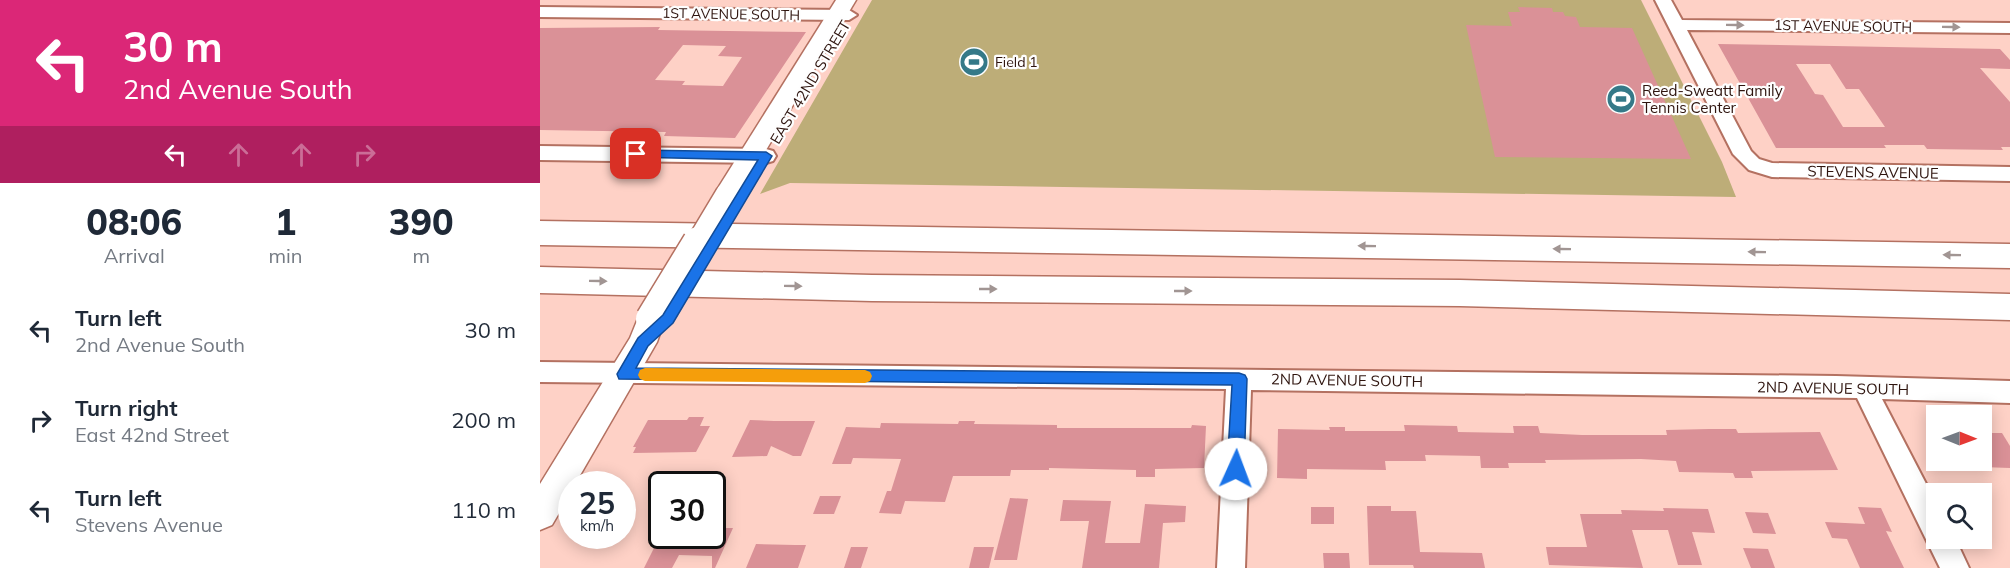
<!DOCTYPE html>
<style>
:root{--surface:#fff;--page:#f6f6f7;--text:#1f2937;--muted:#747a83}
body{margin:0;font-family:Mulish,sans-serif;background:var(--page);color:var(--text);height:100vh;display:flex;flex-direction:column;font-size:22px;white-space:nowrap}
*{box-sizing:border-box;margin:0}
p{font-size:20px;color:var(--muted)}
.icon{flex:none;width:33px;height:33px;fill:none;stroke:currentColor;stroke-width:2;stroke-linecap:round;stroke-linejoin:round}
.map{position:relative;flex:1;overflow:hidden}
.details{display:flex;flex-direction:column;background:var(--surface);width:540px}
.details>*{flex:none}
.top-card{background:#db2777;color:#fff;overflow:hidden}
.needle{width:39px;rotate:91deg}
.buttons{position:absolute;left:1386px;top:405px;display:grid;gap:12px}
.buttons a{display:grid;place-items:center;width:66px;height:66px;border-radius:0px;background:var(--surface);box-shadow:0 3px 15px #0003;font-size:30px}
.speed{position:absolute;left:18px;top:471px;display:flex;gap:12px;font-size:30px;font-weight:700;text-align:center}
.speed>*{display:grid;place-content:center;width:78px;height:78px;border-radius:50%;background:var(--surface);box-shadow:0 3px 15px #0003;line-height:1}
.speed small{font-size:15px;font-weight:400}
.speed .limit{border:3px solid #111;border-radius:9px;background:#fff;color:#111}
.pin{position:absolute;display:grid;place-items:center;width:51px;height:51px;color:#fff;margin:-26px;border-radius:12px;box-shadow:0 3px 9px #0006}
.me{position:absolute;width:66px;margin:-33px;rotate:2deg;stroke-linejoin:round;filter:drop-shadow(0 0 4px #0008)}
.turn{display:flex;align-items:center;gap:21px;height:126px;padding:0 24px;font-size:27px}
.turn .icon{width:78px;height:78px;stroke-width:2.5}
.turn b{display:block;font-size:42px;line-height:51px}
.lanes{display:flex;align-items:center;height:57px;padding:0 24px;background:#0003;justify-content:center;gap:30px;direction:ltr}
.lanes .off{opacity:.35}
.eta{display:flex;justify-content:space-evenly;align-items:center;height:102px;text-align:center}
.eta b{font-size:36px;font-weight:800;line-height:42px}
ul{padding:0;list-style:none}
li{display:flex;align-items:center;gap:18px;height:90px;padding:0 24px}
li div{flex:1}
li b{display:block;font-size:22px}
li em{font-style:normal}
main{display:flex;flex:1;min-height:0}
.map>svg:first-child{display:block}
.green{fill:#bdad78}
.building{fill:#da9197;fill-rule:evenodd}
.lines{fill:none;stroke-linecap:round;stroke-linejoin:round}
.minor-casing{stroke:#b47161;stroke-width:4}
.tertiary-casing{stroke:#b47161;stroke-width:3}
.motorway-casing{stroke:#b47161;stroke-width:3}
.minor{fill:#fff;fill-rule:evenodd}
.tertiary{fill:#fff;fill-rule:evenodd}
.motorway{fill:#fff;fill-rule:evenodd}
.tertiary-bridge-far1-casing{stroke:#b47161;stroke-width:25;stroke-linecap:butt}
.tertiary-bridge-casing{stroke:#b47161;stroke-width:33;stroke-linecap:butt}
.tertiary-bridge-far1{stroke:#fff;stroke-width:22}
.tertiary-bridge{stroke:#fff;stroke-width:30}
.oneway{fill:#a19593}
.route{fill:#1a73e8;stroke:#114b97;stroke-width:1.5}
.slow{fill:#f59e0b}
.labels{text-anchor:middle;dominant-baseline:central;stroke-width:4.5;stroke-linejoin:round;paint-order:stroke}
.far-street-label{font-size:14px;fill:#2e140e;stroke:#fefefe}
.far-poi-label{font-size:14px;fill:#2e140e;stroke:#fefefe;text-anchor:start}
.street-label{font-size:15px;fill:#2e140e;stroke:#fefefe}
.poi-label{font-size:15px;fill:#2e140e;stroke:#fefefe;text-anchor:start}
</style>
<main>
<section class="details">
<div class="top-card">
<div class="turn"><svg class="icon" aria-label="left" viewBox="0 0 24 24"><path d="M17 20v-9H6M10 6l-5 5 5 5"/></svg><div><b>30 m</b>2nd Avenue South</div></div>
<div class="lanes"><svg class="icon" aria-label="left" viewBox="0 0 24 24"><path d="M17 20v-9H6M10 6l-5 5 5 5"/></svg><svg class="icon off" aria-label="ahead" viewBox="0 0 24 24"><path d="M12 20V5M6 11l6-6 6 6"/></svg><svg class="icon off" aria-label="ahead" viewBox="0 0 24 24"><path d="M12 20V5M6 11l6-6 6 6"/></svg><svg class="icon off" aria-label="right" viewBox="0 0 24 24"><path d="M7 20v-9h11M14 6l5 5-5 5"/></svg></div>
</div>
<div class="eta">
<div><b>08:06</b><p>Arrival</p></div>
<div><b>1</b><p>min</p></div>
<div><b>390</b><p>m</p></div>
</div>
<ul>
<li><svg class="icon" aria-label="left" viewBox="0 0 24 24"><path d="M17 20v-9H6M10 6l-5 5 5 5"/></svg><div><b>Turn left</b><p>2nd Avenue South</p></div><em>30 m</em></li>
<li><svg class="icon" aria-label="right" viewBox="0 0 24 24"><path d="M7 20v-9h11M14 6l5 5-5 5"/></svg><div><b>Turn right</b><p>East 42nd Street</p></div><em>200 m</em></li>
<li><svg class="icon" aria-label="left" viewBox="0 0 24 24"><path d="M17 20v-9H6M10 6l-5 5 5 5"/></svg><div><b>Turn left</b><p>Stevens Avenue</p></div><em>110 m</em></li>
</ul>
</section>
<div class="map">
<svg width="1470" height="568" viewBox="0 0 1470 568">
<rect width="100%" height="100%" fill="#fed1c6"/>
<path class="green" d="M332,0H1101L1182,162L1196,197L250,183L220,194Z"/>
<g class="building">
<path d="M978,7L1012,8L1013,12H1023L1025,16L1036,17L1040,27L1092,28L1151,159L955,157L926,25L972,26L968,12H980Z"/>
<path d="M120,27L118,30L266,32L195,138L124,136L126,132L0,130V28ZM143,45L186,46L178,56L202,57L183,86L142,85L145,81L115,80Z"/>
<path d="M1178,44L1460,49L1470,60V69L1440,68L1470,102V147H1461L1463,150L1387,149L1384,145H1344L1346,148H1236ZM1256,64H1290L1306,89H1319L1345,127H1303L1283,95L1275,94Z"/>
<path d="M149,417H164L160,426H170L156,452L93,453L96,447H93L108,420H147Z"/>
<path d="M210,420L234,421H275L261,456H253L231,446L227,456L192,457Z"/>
<path d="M419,421H435L434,424L517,425V428H651L652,425L666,426L664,468L615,469V477H596V470L509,468V470H471L470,476H413L405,502L365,501L361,514L339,513L347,491H351L361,459L313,458L311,464H292L306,427L340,428L341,423L418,424Z"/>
<path d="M864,425L917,426L918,432L974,433L973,426H998L1000,433L1042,435H1127L1126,430L1169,429H1196L1198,433L1280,432L1298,470L1211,471L1213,478H1195L1193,473L1139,472L1136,461L1101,459L1005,460L1006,463H968L969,468H941L940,456L885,455L886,461H845L846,470L767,469V479L737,478L738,429L790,430L789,427H805V431H865Z"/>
<path d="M1442,433H1462L1470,446V468L1442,467Z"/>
<path d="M280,496H301L294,514H273Z"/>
<path d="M470,498L488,499L477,560H454Z"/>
<path d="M523,500L571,501L565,543H600L605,504L646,506L645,522L623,523L619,568H542L549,521H520Z"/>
<path d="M827,506H851V511H876L880,552L942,553L945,568H874L873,565H829Z"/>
<rect x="771" y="507" width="23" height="17"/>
<path d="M1318,507L1341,508L1352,532L1346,531L1364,568H1320L1307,539L1292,538L1285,522L1325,524Z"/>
<path d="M1123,508L1168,509L1175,533L1152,532L1162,565H1138L1128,530H1092L1103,568L1009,565L1006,547H1047L1040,514H1082L1081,510L1124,511Z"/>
<path d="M1205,512L1228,513L1236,534L1213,533Z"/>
<path d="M172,528H193L175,568H172V556L139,555L132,568H104L119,538L163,540L165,536H172Z"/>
<path d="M216,544L255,545H266L258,568H206Z"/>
<path d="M311,547H328L321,568H304Z"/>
<path d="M434,547H454L449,568H429Z"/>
<path d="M1203,548L1228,549L1235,568H1211Z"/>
<path d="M783,553H809L810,568H784Z"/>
</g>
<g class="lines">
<g class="minor-casing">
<g id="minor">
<path d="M1115,0H1131L1142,20L1470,23V33L1147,30L1211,151L1219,159L1232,163L1470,167V181L1232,177L1209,170L1193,154Z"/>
<path d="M0,7L309,10L317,15L309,20L0,17Z"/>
<path d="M0,146L226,149L233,151L236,156L233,161L226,163L0,160Z"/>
<path d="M0,362L1296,376L1470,381V403L1342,399L1396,503V538H1415L1429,568H1400L1317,398L711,390L705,568H677L686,389L0,382Z"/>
</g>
</g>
<g class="tertiary-casing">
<g id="tertiary">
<path d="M296,0H316L196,200L187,203L178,200L175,194L178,188Z"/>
<path d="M111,308L121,311L125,319L117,342L35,484H32V491L12,525L0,530V484L90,338L101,311Z"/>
</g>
</g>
<g class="motorway-casing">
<g id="motorway">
<path d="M0,221L1470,244V268L0,245Z"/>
<path d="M0,267L332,275L920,280L1470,294V320L920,306L332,301L0,293Z"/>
</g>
</g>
<use href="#minor" class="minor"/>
<use href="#tertiary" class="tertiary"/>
<use href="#motorway" class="motorway"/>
<g class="tertiary-bridge-far1-casing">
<path id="tertiary-bridge-far1" d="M157,244L187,194"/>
</g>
<g class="tertiary-bridge-casing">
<path id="tertiary-bridge" d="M111,319L158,242"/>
</g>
<use href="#tertiary-bridge-far1" class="tertiary-bridge-far1"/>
<use href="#tertiary-bridge" class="tertiary-bridge"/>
</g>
<defs><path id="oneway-solid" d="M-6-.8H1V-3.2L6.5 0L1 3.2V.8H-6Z" transform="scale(1.5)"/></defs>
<g class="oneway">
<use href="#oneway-solid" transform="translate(1195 25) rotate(1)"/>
<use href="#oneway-solid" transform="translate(1411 27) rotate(1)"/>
<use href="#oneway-solid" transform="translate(827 246) rotate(-179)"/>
<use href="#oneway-solid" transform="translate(1022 249) rotate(-179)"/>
<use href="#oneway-solid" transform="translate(1217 252) rotate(-179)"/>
<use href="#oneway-solid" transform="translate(1412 255) rotate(-179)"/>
<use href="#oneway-solid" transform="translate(58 281) rotate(1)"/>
<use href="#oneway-solid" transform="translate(253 286) rotate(1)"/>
<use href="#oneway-solid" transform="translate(448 289)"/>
<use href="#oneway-solid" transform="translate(643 291)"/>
</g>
<path class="route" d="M96,150L226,152L232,156L133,323L108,346L96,368L699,373L705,375L707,379L704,469L701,474L696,476L690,474L687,469L692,385L79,379L77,374L98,338L123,315L218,160L92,157V151Z"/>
<path class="slow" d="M105,368L325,370L330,372L332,376L330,381L325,383L105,381L100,379L98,375L100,370Z"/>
<defs>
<g id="stadium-disc" transform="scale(1.5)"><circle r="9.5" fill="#357988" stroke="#fefefe"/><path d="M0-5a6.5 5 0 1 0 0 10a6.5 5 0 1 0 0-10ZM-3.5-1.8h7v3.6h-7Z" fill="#fff"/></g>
</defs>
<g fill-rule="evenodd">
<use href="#stadium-disc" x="434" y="62"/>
<use href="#stadium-disc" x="1081" y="99"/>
</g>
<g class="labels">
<g class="far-street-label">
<text transform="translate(191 14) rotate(1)">1ST AVENUE SOUTH</text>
<text transform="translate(1303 26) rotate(1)">1ST AVENUE SOUTH</text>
</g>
<g class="far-poi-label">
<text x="455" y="62">Field 1</text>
</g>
<g class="street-label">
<text transform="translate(270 82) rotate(-59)">EAST 42ND STREET</text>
<text transform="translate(1333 172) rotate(1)">STEVENS AVENUE</text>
<text transform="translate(807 380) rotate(1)">2ND AVENUE SOUTH</text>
<text transform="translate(1293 388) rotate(1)">2ND AVENUE SOUTH</text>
</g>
<g class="poi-label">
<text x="1102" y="90">Reed-Sweatt Family<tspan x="1102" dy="17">Tennis Center</tspan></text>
</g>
</g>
</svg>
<div class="buttons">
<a><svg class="needle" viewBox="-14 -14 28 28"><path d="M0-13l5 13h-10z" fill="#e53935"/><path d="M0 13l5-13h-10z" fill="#747a83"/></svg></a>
<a><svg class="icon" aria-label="search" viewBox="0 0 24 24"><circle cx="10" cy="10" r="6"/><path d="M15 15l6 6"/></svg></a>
</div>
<div class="speed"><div>25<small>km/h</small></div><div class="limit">30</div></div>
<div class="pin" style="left:96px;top:154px;background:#d93025"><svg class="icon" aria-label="arrive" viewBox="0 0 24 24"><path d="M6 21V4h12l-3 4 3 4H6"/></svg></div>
<svg class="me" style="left:696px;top:469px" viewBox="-20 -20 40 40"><circle r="19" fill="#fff"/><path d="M0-13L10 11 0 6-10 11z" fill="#1a73e8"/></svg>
</div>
</main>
